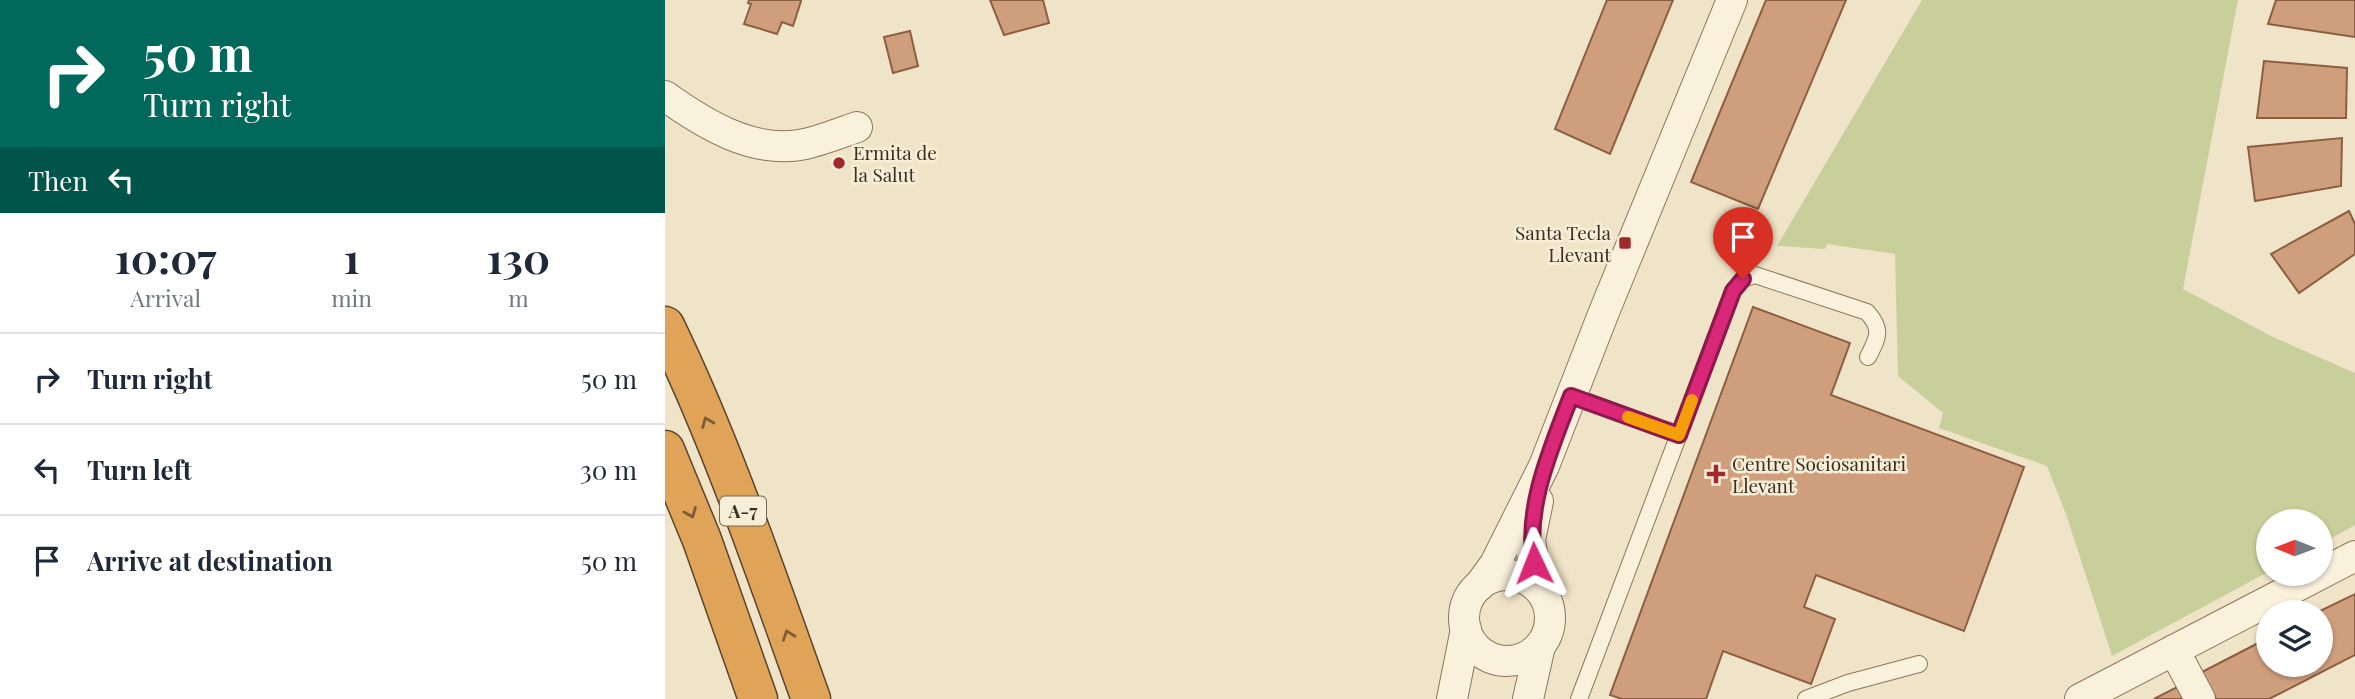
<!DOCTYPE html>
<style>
:root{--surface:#fff;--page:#f2f2f3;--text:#1f2937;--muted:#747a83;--line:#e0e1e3}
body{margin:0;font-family:"Playfair Display",serif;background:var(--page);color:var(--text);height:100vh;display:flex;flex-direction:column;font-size:26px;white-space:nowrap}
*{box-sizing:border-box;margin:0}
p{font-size:23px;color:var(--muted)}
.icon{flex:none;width:38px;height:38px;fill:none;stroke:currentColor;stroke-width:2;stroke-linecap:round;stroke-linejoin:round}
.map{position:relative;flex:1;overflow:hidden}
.drawer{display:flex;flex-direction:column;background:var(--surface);width:665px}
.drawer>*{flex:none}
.top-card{background:#00695c;color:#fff;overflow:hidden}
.needle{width:46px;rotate:271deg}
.buttons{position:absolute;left:1591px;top:509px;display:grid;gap:14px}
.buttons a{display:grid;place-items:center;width:77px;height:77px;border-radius:50%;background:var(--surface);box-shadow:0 2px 5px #0004;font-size:35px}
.pin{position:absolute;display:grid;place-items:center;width:60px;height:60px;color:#fff;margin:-72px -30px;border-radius:50% 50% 50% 0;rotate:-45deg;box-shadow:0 0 7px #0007}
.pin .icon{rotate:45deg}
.me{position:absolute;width:77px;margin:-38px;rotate:358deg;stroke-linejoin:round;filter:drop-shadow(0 0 5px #0008)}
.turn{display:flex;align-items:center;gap:24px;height:147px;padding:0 28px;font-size:32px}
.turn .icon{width:91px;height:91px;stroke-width:2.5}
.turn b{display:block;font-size:49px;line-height:60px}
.then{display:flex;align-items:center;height:66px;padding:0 28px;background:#0003;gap:14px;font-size:26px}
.eta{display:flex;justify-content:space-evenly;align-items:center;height:119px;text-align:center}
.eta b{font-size:42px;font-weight:700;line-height:49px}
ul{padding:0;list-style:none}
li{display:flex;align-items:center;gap:21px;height:91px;padding:0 28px;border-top:2px solid var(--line)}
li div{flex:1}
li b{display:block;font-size:26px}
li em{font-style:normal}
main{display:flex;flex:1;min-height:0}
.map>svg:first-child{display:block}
.green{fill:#c9cf9b}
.building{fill:#cf9f7d;stroke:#8d5f41;stroke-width:2}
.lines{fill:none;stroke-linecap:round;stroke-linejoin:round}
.lane-casing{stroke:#8d765c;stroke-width:18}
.street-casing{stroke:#8d765c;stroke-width:32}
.highway-casing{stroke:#5b4430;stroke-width:41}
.lane{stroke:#faf1dc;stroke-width:16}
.street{stroke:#faf1dc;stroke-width:30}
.highway{stroke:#e0a458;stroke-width:38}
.oneway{stroke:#7e5d36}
.route-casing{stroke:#8e194d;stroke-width:18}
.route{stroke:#db2777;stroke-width:12}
.slow{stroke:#f59e0b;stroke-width:12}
.poi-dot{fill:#9e2a2b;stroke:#f7eed8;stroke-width:2.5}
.labels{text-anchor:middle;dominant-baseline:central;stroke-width:5;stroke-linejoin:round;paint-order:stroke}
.shield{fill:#f7eed8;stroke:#756857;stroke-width:2}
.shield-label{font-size:18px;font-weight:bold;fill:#3d2e20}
.poi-label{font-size:19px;fill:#3d2e20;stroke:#f7eed8;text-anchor:start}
</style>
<main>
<section class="drawer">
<div class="top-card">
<div class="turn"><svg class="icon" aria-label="right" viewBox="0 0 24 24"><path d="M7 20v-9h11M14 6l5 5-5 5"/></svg><div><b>50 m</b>Turn right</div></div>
<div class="then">Then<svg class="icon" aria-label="left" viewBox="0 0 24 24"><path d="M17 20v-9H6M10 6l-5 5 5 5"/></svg></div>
</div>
<div class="eta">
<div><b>10:07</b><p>Arrival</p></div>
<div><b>1</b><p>min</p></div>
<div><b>130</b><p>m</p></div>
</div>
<ul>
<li><svg class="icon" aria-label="right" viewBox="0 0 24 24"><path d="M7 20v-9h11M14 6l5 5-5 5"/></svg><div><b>Turn right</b></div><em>50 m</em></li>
<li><svg class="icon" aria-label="left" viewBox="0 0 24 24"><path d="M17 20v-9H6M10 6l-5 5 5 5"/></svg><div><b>Turn left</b></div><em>30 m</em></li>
<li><svg class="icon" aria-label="arrive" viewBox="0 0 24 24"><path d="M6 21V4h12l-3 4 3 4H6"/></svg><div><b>Arrive at destination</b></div><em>50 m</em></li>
</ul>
</section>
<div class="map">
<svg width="1690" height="699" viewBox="0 0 1690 699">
<rect width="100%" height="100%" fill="#f0e4c8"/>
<path class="green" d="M1257,0H1573L1518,289L1608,337L1690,373V525L1656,544V522H1603V572L1447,656L1401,514L1382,466L1274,428L1278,413L1233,376L1230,254L1162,244L1160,249L1112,246Z"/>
<g class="building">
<path d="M84,0H136V1L128,26L117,22L112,34L79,24L86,4L83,3Z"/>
<path d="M325,0H378L384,23L339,35Z"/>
<path d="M942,0H1008L945,154L890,129Z"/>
<path d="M1101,0H1181L1093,209L1026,182Z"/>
<path d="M1611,0H1690V37L1603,24Z"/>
<path d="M245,31L253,66L228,73L219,37Z"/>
<path d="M1599,61L1682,68L1681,118H1592Z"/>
<path d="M1677,138L1676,186L1590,201L1583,147Z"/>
<path d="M1684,211L1690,224V254L1634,293L1606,254Z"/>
<path d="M1088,307L1185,343L1166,395L1359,467L1299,631L1151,575L1139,607L1170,619L1146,684L1058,651L1041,699H957L945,695Z"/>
<path d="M1690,594V655L1604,699H1551L1537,672L1603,638V665H1656V612H1653Z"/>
<path d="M1512,687L1518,699H1489Z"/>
</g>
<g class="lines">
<g class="lane-casing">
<g id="lane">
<path d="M907,396L1014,435"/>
<path d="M914,699L1068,291L1078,279L1090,275L1202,312C1218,330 1213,337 1203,357"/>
<path d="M1141,699L1183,683L1254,664"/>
</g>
</g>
<g class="street-casing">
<g id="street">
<path d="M0,96C39,124 89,155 140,144C157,140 175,133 192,127"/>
<circle cx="842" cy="618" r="43"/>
<path d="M814,586L830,564L879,466L939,312L1067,0"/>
<path d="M872,587L865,540L873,501"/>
<path d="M1509,650L1535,699"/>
<path d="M787,699L801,629"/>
<path d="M863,699L875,646"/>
<path d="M1415,699L1690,556"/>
</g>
</g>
<g class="highway-casing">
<g id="highway">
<path d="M0,326C58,446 101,574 146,699"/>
<path d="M0,450L37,540L93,699"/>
</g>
</g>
<use href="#lane" class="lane"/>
<use href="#street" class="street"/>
<use href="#highway" class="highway"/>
</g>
<defs><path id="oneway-chevron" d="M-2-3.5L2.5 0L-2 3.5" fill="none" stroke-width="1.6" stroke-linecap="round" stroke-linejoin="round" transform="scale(1.75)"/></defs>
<g class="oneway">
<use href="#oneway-chevron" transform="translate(42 422) rotate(-112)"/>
<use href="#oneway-chevron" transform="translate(26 513) rotate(68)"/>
<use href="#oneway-chevron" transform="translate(123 635) rotate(-110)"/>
</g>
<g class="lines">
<g class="route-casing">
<path id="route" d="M869,563C860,506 886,449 906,396L1014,435L1068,291L1078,279"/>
</g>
<use href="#route" class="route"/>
<path class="slow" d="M963,417L1014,435L1027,400"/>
</g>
<g class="poi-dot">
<circle cx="174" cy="163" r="7"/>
<rect x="953" y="236" width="14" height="14" rx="3.5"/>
<path d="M1047.5 463.5h7v7h7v7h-7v7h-7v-7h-7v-7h7z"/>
</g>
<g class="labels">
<rect class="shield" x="55" y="496.5" width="46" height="29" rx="5"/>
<g class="shield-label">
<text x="78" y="511">A-7</text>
</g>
<g class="poi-label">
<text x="188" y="152">Ermita de<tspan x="188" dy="22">la Salut</tspan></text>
<text x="946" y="232" text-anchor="end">Santa Tecla<tspan x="946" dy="22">Llevant</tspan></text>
<text x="1067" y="463">Centre Sociosanitari<tspan x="1067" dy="22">Llevant</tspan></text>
</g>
</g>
</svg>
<div class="buttons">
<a><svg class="needle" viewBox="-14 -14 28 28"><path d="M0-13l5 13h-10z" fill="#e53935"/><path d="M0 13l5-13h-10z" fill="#747a83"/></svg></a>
<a><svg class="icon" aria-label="layers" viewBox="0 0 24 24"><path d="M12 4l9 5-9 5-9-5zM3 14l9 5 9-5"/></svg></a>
</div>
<div class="pin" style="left:1078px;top:279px;background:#d93025"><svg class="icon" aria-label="arrive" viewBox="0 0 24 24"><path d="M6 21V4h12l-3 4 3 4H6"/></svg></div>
<svg class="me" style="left:869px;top:563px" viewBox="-20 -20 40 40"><path d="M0-17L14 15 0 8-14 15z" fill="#db2777" stroke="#fff" stroke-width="4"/></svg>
</div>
</main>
